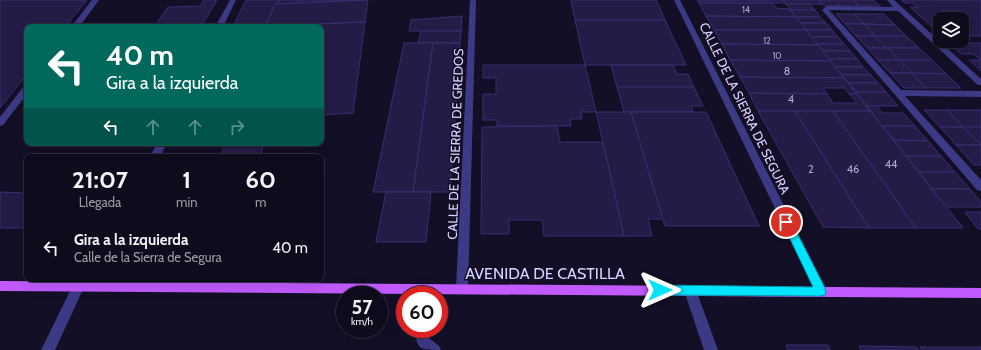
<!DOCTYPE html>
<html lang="es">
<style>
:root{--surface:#0e0b1c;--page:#1c1929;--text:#f1f3f6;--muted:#9b9ba3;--line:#2e2b3b}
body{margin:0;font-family:Cabin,sans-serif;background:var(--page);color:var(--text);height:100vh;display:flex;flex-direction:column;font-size:15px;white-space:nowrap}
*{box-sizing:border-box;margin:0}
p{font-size:13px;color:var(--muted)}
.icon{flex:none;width:22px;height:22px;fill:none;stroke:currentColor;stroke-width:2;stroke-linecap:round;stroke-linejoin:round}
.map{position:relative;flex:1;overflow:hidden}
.panel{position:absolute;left:24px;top:154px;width:300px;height:128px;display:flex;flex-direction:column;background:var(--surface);border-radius:8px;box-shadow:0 4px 16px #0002,0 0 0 1px var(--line)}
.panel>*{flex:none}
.top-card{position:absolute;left:24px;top:24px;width:300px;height:122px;border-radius:8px;box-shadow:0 4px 16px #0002,0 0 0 1px var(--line);background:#00695c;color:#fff;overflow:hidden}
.tools{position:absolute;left:933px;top:12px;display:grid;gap:8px}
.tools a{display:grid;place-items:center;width:36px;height:36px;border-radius:8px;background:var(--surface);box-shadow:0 4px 16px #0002,0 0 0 1px var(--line);font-size:20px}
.speed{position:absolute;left:336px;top:286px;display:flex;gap:8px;font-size:20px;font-weight:700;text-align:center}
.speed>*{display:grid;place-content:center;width:52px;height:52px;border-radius:50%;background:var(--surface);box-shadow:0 4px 16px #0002,0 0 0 1px var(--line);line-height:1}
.speed small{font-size:10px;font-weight:400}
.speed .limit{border:6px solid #d22;background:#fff;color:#111}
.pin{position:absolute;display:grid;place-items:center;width:34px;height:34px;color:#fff;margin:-17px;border:2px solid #fff;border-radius:50%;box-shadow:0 1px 4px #0007}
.me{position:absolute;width:44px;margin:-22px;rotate:90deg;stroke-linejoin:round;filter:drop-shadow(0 0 3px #0008)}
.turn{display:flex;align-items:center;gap:14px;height:84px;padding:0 16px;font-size:18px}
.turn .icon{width:52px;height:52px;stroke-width:2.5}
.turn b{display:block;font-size:28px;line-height:34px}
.lanes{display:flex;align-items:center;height:38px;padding:0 16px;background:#0003;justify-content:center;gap:20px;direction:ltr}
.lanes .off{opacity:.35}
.eta{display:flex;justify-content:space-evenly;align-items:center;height:68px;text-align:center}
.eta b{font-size:24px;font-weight:700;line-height:28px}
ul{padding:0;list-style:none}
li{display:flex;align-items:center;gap:12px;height:52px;padding:0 16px}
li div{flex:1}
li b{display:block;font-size:15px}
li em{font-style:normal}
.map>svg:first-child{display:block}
.building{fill:#241b47;stroke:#3b2d73}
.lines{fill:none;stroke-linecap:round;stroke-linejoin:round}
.minor{fill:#3d3a85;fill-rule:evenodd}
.major{fill:#c25bff;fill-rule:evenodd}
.route{fill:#00e5ff;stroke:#0095a6}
.labels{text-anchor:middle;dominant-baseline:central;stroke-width:3;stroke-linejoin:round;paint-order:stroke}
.far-number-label{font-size:9px;fill:#aca6d1}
.number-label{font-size:11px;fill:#aca6d1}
.street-label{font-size:13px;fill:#d9d4ff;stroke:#130f26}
.near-street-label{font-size:16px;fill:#d9d4ff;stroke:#130f26}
</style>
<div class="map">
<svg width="981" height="350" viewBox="0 0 981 350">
<rect width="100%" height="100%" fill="#130f26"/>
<g class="building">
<path d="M0,0H87L65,27H27V74L0,108Z"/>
<path d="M204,0H217L201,27H154L168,7L200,6Z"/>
<path d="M246,0H279L278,4H275L266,26L233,27Z"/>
<path d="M279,0H361L278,4Z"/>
<path d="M368,0L365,22L266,26L275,4Z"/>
<path d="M571,0H656L665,20H575Z"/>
<path d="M697,0H783L785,3H699Z"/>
<path d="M783,0H819L822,4H786Z"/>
<path d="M819,0H835L841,6H824Z"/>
<path d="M835,0H853L859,6H841Z"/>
<path d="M853,0H873L880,6H859Z"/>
<path d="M901,0H981V36H962L967,40H962V19H940V34L910,7H918L913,3H905Z"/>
<path d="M699,3H772L776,8L789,9L796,17L706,16Z"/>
<path d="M786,4H809L815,10H791Z"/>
<path d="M791,10H815L820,17H796Z"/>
<path d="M836,14H854L864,24H845Z"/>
<path d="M854,14H884L895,25L864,24Z"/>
<path d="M462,16L461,31H409L411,20Z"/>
<path d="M706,16L796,17L807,30H714Z"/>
<path d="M796,17H820L826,23H801Z"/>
<path d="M575,20H665L686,65H585Z"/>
<path d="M365,22L353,113L321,115V27H255Z"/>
<path d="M801,23H826L832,30H806Z"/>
<path d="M845,24H864L875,36H856Z"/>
<path d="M864,24L895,25L906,36H875Z"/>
<path d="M714,30H807L818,45L722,44Z"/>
<path d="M806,30H832L838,37H812Z"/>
<path d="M421,31H461L460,43H418Z"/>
<path d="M856,36H875L887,48H867Z"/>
<path d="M875,36H906L919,48H887Z"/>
<path d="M812,37H838L844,44H817Z"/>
<path d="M404,43H433L413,192H373Z"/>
<path d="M433,43H460L450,192H413Z"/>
<path d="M949,43H981V60L973,54H961Z"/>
<path d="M722,44L818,45L831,61L730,60Z"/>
<path d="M817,44H844L850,51H823Z"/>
<path d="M867,48H887L899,60H878Z"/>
<path d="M887,48H919L932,60H899Z"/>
<path d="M823,51H850L857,59H829Z"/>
<path d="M829,59H857L863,67H835Z"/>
<path d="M730,60L831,61L844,78L740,77Z"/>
<path d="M878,60H899L912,73H890Z"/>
<path d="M899,60H932L946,74L912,73Z"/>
<path d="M969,60H981V71Z"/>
<path d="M483,65H585L596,112H581L582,119H570L571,126H497V120H483V94H496V78H483Z"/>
<path d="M611,65H673L677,74H688L694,87H617Z"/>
<path d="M835,67H863L871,75H842Z"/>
<path d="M890,73H912L926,88H904Z"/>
<path d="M912,73L946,74L961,88H926Z"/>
<path d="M842,75H871L878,83H849Z"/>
<path d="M740,77L844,78L857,94H849L845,88H823L827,94L749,93Z"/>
<path d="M849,83H878L886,92H856Z"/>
<path d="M617,87H694L703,106H691L693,112H624Z"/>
<path d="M856,92H886L898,106H867Z"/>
<path d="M749,93L827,94L833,103H857L849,94H857L870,111H758Z"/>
<path d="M867,106H877L882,113H903L915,126H882Z"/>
<path d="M924,110H947L963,127H940Z"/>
<path d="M947,110H981V127H963Z"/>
<path d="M758,111H795L869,228L823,227Z"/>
<path d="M795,111H833L916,228H869Z"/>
<path d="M833,111H870L963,228H916Z"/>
<path d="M596,112H631L663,219H648L652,236H624Z"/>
<path d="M631,112H706L759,226H665Z"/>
<path d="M557,126L560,142H603L624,236H544L542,220H509V234H481L482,127Z"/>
<path d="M882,126H915L928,141L894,140Z"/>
<path d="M940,127H963L981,145H956Z"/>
<path d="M963,127H981V145Z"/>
<path d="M894,140L928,141L941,156H906Z"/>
<path d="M225,143H264L260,157H220Z"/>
<path d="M956,145H981V165H974Z"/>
<path d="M906,156H941L955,172H919Z"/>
<path d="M919,172H955L970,189H932Z"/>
<path d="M932,189H970L981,202V207H946Z"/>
<path d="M0,192L27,193V228H0Z"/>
<path d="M386,192H431L426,242H376Z"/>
<path d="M965,212H981V229H978Z"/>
<path d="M786,345H828L830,350H788Z"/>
<path d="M859,346L916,347L918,350H861Z"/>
<path d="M920,347H981V350H922Z"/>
</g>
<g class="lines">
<g class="minor">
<path d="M92,0H99L79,27H71Z"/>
<path d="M230,0H236L223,27H215Z"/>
<path d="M470,0H476L468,289L466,293L462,294L458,293L456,289Z"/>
<path d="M674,0H680L825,287L827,291L825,295L821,296L817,295Z"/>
<path d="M887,0H894L981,79V85H978L898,11L829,10L901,90L981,91V97L905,96L981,180V191L977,190L822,10L827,6L893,7Z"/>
<path d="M27,85V94L3,125L0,126V117L24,86Z"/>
<path d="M157,143H167L160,157H150Z"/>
<path d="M79,280L83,281L85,285L55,350H41L75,281Z"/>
<path d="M690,285L694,286L696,290L718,350H704L684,290L686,286Z"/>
<path d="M416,329H428L429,338L439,346L441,350C421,350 415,350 416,329Z"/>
</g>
<path class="major" d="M0,281L981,288V298L0,291Z"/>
</g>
<path class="route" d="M786,218L790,219L825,288L826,292L825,295L821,296L660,295L656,293L654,290L656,287L660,285L813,287L782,222L783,219Z"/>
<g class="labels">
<g class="far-number-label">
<text x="746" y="9">14</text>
<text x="767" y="40">12</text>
<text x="777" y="55">10</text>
</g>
<g class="number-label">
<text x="787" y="71">8</text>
<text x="791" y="99">4</text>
<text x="891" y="164">44</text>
<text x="811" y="169">2</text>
<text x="853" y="169">46</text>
</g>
<g class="street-label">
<text transform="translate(745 108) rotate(64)">CALLE DE LA SIERRA DE SEGURA</text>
<text transform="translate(455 144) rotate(-88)">CALLE DE LA SIERRA DE GREDOS</text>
</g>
<g class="near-street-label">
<text x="545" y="273">AVENIDA DE CASTILLA</text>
</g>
</g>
</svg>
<div class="tools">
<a><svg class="icon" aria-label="layers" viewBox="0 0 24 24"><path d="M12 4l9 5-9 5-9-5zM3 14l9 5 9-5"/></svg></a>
</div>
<div class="speed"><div>57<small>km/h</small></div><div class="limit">60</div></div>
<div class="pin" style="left:786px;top:222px;background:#d93025"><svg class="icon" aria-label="arrive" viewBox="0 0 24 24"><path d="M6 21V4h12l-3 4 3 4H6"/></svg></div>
<svg class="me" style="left:660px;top:290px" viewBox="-20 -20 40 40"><path d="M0-17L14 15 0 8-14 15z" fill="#00e5ff" stroke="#fff" stroke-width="4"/></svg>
<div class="top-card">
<div class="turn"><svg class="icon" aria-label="left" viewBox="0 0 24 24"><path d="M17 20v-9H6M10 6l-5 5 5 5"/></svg><div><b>40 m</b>Gira a la izquierda</div></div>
<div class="lanes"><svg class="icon" aria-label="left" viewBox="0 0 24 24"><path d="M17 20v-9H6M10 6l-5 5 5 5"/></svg><svg class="icon off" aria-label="ahead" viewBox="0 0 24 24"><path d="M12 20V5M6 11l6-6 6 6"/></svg><svg class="icon off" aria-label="ahead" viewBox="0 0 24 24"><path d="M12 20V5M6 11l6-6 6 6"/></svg><svg class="icon off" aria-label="right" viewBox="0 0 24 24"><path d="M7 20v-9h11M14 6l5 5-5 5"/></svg></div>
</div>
<section class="panel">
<div class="eta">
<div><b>21:07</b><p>Llegada</p></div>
<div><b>1</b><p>min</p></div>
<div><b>60</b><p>m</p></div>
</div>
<ul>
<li><svg class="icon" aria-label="left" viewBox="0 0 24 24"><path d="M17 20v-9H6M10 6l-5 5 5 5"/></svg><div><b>Gira a la izquierda</b><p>Calle de la Sierra de Segura</p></div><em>40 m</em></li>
</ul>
</section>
</div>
